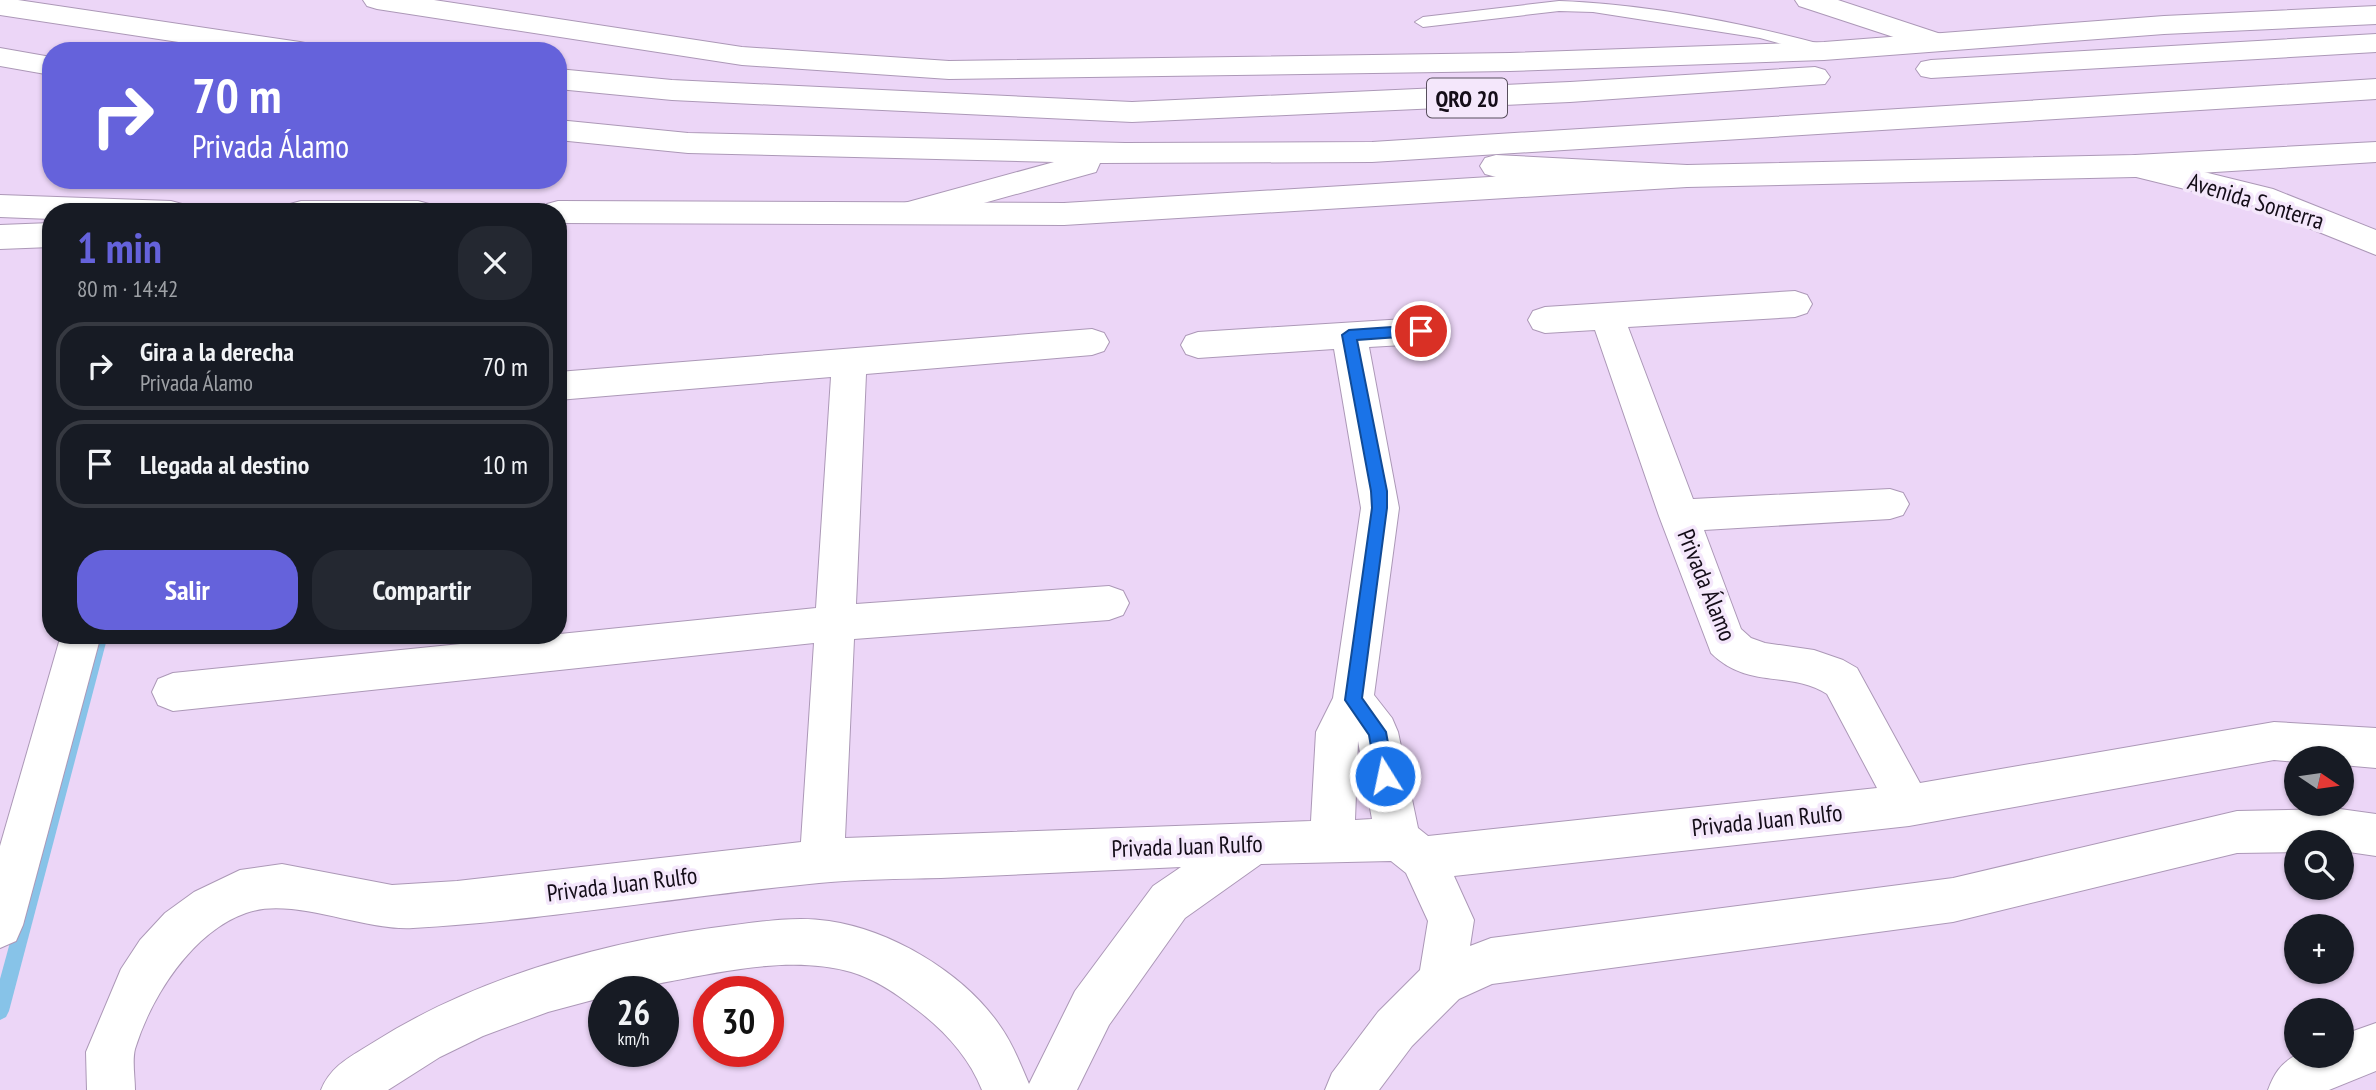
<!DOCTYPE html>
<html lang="es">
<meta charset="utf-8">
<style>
:root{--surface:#171b24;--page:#242831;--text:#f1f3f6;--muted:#9ea1a6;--line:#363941;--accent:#6562db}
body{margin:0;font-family:"PT Sans Narrow",sans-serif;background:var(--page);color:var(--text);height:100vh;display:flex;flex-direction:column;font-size:26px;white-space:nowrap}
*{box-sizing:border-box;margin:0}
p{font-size:23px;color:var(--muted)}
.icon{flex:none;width:38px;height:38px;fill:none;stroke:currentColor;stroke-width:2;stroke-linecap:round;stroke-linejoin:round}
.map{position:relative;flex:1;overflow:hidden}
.sheet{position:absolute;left:42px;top:203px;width:525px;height:441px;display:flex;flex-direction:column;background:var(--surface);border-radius:28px;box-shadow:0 2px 5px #0004}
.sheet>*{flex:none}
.banner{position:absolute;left:42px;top:42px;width:525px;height:147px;border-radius:28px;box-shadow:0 2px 5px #0004;background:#6562db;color:#fff;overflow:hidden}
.needle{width:46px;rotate:103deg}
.controls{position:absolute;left:2284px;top:746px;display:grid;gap:14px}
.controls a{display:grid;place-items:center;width:70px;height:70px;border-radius:50%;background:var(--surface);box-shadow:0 2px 5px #0004;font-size:35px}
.speed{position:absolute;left:588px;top:976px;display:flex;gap:14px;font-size:35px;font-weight:700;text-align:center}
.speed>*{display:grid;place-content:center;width:91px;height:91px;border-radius:50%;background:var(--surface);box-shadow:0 2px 5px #0004;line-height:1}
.speed small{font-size:18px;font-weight:400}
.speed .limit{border:10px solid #d22;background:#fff;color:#111}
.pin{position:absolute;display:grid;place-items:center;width:60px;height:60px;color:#fff;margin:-30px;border:4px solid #fff;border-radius:50%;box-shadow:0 2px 7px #0007}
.me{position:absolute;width:77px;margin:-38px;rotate:350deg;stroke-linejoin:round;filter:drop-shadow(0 0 5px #0008)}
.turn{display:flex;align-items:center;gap:24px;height:147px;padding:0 35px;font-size:32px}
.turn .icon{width:91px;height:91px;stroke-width:2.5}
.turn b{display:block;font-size:49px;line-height:60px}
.round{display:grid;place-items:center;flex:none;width:74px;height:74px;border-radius:28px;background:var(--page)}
.summary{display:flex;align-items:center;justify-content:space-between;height:119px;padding:0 35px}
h1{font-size:42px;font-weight:800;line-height:52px;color:var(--accent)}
.cta{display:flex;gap:14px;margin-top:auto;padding:14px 35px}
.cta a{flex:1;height:80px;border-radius:28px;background:var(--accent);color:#fff;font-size:28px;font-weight:800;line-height:80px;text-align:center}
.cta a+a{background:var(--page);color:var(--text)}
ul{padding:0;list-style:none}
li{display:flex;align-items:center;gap:21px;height:88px;margin:0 14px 10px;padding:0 21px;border:4px solid var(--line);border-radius:28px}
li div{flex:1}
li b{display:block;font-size:26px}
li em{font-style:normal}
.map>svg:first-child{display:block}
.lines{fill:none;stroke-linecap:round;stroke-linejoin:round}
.stream{fill:#87c3e8;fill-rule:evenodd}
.lane-casing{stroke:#ac98b7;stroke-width:2}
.street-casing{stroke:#ac98b7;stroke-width:2}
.secondary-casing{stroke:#ac98b7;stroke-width:2}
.highway-casing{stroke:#ac98b7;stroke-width:2}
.lane{fill:#fff;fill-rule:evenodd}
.street{fill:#fff;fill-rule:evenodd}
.secondary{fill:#fff;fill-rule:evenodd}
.highway{fill:#fff;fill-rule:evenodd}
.route{fill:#1a73e8;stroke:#114b97;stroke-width:2}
.labels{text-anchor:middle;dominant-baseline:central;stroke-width:7;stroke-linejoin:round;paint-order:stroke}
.shield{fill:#f4e7fb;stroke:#574e5c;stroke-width:2}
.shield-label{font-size:23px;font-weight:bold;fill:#140d18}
.street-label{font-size:24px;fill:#140d18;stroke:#f4e7fb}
</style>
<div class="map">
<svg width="2376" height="1090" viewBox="0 0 2376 1090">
<rect width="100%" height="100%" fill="#ecd6f7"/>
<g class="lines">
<path class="stream" d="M94,635H108L9,1011L6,1017L0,1020V979Z"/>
<g class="lane-casing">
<path id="lane" d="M1559,1C1646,4 1743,23 1828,46L1830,50L1822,55L1760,38L1593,12L1559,11L1423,27L1415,22L1423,17Z"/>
</g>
<g class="street-casing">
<g id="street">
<path d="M1795,0H1838L1947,36L1951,42L1947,48L1937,51L1927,48L1799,6Z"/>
<path d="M2135,155L2273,189L2376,230V255L2254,206L2124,174L2119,166L2124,158Z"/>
<path d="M1795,291L1807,295L1812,304L1807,313L1795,317L1628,327L1693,499L1890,489L1903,493L1909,504L1903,515L1890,519L1704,530L1741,629L1751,638L1765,643L1814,650L1843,660L1857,668L1920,783L2274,722L2376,728V768L2342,765V758H2296V762L2274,760L1909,826L1454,876L1474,920L1470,946L1491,938L1953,878L2237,811L2340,809L2376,814V856L2342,851V842H2296V852L2237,853L1953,922L1492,984L1459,999L1412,1046L1379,1090H1325L1332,1073L1378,1012L1420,970L1428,921L1406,873L1391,861L1261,864L1185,918L1109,1025L1077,1090H982C969,1057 944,1030 916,1009C897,994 875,979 851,972C795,956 728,970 672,981C649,985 627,992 604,992V997L548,1012L483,1036L440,1057L388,1090H321C331,1065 352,1056 374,1042C480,975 611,940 734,925C765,921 798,916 829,921C891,930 962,972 998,1023C1012,1042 1020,1063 1029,1084L1075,991L1153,886L1181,867C1101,871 1021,874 941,878C901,879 859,879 819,883C683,896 549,920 413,928C361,931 293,896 246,913C192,932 151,997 135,1049C132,1061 135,1078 135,1090H87L86,1052L121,969L140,940L165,913L194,892L240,870L282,864L392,885L457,881L801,842L814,643L173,711L158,705L152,692L158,679L173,673L816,608L831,377L558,400V372L1092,329L1104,333L1109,342L1104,351L1092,355L866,374L856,604L1109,586L1123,591L1129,603L1123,615L1109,620L854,639L845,838L1311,821L1316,732L1333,698L1361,508L1334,349L1198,358L1186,354L1181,345L1186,336L1198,332L1421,318L1433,322L1438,331L1433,340L1421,344L1369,347L1399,508L1374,695L1392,718L1398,732L1418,828L1428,836L1877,788L1827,694C1790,670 1748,690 1711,653L1659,516L1595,330L1545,333L1533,329L1528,320L1533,311L1545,307ZM1358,741L1372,819L1355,820Z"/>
<path d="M2376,1023V1071L2329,1090H2268C2274,1074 2280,1064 2296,1055H2342V1035Z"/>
</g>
</g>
<g class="secondary-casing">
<g id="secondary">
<path d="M2376,142V162L2135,177L1687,187L1064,225L558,223V212H542L547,204L558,201L1064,203L1687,165L2135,155Z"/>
<path d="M0,195L171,201L182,204L187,212H51V219L0,217Z"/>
<path d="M301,201H418L429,204L434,212H285L290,204Z"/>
<path d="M51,223V247L0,249V225Z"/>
<path d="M61,635H101L23,925L16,941L0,948V846Z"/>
</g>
</g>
<g class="highway-casing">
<g id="highway">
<path d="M0,0H18L300,42L310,44L314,51H238L0,15Z"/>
<path d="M363,0H434L742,47L949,61L1510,53L1824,42L2164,16L2376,6V24L2164,34L1824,60L1510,71L949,79L742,65L377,9L367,6Z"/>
<path d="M2376,34V52L1931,78L1921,76L1916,69L1921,62L1931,60Z"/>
<path d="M0,48L51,57V75L0,66Z"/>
<path d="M1815,67L1825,70L1830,77L1825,84L1570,102L1132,122L672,100L558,89V69L672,80L1132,102L1570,82Z"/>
<path d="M2376,79V99L1372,162L1100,163L1096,172L908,224L897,221L892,213L897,205L1054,162L688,153L558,140V120L688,133L1125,143L1372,142Z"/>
<path d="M1496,155L1687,165L1698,168L1703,176L1698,184L1687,187L1496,177L1485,174L1480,166L1485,158Z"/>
</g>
</g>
<use href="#lane" class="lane"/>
<use href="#street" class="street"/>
<use href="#secondary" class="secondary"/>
<use href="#highway" class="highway"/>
</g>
<path class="route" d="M1421,325L1426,327V335L1357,340L1387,491V508L1362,698L1386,732L1394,776L1391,782L1385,785L1379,782L1376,776L1369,735L1345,700L1372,508L1371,491L1342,335L1349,330Z"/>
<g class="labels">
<rect class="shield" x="1427" y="78.5" width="80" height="39" rx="5"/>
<g class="shield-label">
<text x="1467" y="98">QRO 20</text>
</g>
<g class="street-label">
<text transform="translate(2256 201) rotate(17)">Avenida Sonterra</text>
<text transform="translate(1707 585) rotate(68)">Privada Álamo</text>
<text transform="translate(1767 820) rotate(-6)">Privada Juan Rulfo</text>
<text transform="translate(1187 846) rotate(-2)">Privada Juan Rulfo</text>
<text transform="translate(622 884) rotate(-7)">Privada Juan Rulfo</text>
</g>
</g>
</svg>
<div class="controls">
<a><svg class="needle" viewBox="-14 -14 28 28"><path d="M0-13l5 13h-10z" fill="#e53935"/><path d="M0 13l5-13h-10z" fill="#9ea1a6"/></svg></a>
<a><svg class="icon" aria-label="search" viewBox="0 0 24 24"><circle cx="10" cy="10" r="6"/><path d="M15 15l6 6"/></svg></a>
<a>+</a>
<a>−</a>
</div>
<div class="speed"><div>26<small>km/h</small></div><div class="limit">30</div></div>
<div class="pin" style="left:1421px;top:331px;background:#d93025"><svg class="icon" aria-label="arrive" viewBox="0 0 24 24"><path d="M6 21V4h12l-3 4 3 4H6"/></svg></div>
<svg class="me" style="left:1385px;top:776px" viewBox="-20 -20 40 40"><circle r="17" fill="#1a73e8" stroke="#fff" stroke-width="3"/><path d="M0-11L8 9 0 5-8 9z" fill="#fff"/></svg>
<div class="banner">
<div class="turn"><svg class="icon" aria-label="right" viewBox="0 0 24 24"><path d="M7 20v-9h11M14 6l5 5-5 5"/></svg><div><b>70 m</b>Privada Álamo</div></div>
</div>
<section class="sheet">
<div class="summary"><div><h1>1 min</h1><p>80 m · 14:42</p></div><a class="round"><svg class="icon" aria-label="close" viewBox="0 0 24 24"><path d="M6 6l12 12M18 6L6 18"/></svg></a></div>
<ul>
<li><svg class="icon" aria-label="right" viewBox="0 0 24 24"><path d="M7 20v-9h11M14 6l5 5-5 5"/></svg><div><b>Gira a la derecha</b><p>Privada Álamo</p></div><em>70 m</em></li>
<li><svg class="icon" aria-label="arrive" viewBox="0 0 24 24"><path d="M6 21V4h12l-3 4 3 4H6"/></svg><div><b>Llegada al destino</b></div><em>10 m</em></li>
</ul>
<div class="cta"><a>Salir</a><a>Compartir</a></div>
</section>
</div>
